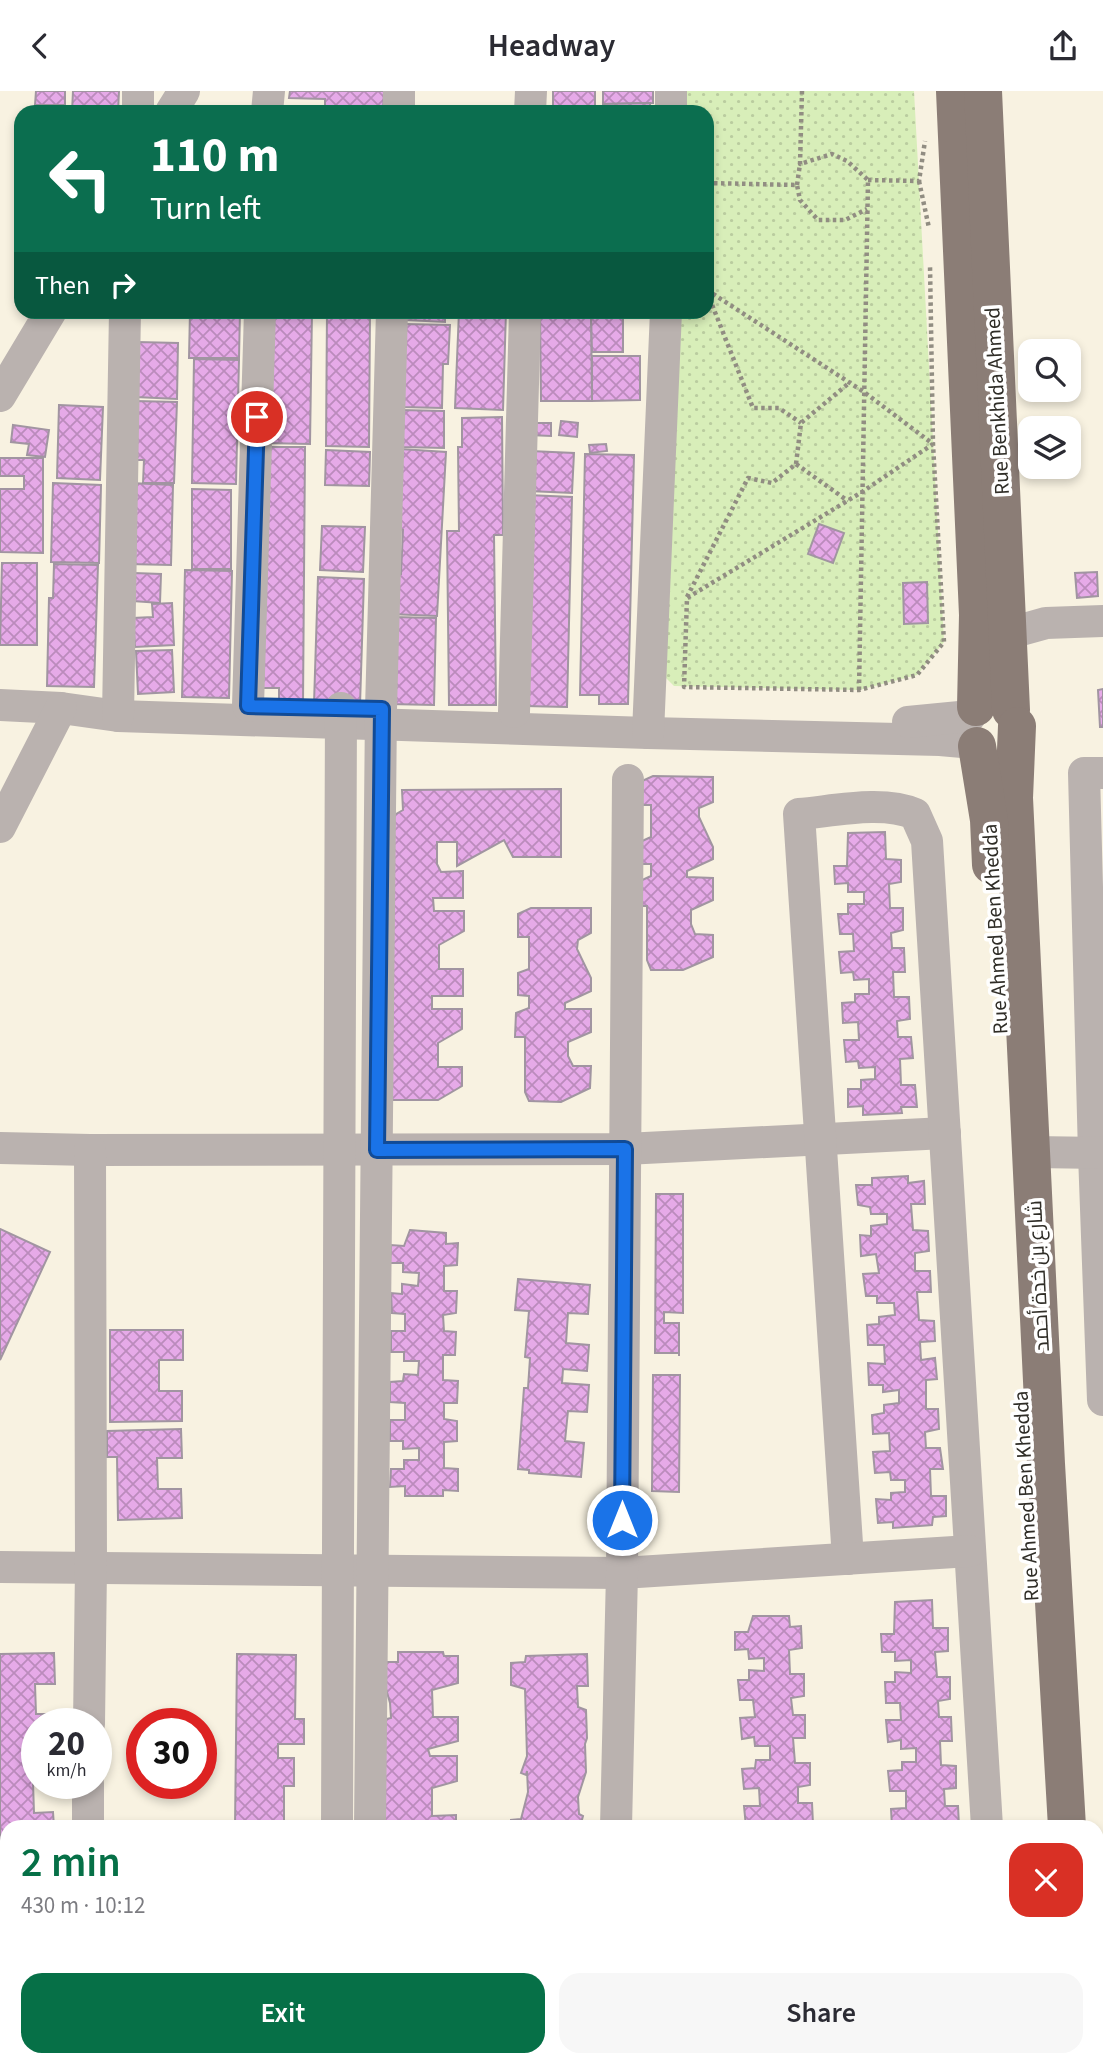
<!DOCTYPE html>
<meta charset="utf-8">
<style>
:root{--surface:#fff;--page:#f7f7f7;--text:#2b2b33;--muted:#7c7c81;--accent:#067047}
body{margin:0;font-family:"Source Sans 3",Cairo,sans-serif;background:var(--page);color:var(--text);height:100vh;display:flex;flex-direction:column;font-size:26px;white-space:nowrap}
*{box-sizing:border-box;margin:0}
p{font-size:23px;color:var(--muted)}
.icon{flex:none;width:38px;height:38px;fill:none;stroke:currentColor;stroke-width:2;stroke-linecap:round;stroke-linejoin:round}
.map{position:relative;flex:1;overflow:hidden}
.details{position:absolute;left:0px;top:1729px;width:1104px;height:247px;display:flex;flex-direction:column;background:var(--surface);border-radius:21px 21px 0 0;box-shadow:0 4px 10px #0003}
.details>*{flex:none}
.banner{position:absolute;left:14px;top:14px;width:700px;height:214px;border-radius:21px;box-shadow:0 4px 10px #0003;background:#0b6e4f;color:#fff;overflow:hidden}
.controls{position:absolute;left:1018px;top:248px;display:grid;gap:14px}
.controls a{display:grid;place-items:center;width:63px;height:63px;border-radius:14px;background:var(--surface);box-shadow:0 4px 10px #0003;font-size:35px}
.speed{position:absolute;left:21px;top:1617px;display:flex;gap:14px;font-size:35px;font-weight:700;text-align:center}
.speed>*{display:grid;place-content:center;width:91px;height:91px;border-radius:50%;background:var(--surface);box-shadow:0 4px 10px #0003;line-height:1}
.speed small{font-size:18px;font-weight:400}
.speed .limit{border:10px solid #d22;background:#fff;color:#111}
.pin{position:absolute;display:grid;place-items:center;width:60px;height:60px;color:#fff;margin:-30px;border:4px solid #fff;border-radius:50%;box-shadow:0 2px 7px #0007}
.me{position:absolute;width:77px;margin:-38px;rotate:0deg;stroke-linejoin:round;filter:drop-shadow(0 0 5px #0008)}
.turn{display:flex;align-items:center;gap:24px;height:147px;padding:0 21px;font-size:32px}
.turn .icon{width:91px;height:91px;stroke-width:2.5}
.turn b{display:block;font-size:49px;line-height:60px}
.then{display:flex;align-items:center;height:66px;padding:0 21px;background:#0003;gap:14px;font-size:26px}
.round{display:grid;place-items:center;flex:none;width:74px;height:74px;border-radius:21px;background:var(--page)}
.head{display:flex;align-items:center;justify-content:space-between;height:119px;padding:0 21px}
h1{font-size:42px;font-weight:600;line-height:52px;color:var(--accent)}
.button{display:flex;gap:14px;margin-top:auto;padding:14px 21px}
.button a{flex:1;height:80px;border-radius:21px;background:var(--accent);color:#fff;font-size:28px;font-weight:600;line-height:80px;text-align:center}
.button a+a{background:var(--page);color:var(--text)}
header{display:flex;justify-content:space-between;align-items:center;height:91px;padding:0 21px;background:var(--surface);font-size:32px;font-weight:600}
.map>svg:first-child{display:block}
.park{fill:url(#park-dots)}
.building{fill:url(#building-cross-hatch);stroke:#a195a1;stroke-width:2}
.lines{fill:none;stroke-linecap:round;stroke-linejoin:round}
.path{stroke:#918d82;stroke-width:4.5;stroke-dasharray:3.5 3.5;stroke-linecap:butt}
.minor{stroke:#bab2af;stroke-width:32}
.major{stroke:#8b7d76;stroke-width:38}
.route-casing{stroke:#114b97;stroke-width:18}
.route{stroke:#1a73e8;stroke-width:12}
.labels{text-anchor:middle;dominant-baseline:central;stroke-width:7;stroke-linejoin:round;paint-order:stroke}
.street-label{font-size:21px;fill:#2f2d27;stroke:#fff}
</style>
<header><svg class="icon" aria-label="back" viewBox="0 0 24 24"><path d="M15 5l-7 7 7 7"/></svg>Headway<svg class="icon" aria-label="share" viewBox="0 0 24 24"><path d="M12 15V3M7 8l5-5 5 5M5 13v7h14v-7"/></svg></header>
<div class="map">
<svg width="1103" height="1975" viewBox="0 0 1103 1975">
<defs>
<pattern id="park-dots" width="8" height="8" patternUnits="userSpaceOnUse" patternTransform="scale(1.75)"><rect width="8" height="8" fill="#d8eeb9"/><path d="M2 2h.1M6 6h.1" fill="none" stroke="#bacc9f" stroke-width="1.8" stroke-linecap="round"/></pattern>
<pattern id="building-cross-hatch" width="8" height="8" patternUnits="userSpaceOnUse" patternTransform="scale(1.75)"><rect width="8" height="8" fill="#e6aae8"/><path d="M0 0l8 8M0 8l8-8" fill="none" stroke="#bb8bbc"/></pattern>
</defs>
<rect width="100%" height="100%" fill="#f8f2e1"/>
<path class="park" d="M672,0H914L944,551L917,584L859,599L674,595L659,580L667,221L707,220V21H671Z"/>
<g class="building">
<path d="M36,0H65V14H35Z"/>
<path d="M73,0H119L118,21H72Z"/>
<path d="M290,0H384L383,20L325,21V8L289,7Z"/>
<rect x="553" y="0" width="42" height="17"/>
<path d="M603,0H653V12L603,13Z"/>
<path d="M650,12V21H603V13Z"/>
<rect x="552" y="17" width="43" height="4"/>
<path d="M190,220H240L239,267H189Z"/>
<path d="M267,220H312L310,353L264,352Z"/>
<path d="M327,220H370L369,356L326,355Z"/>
<path d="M407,220H445V231L406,229Z"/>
<path d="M459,220H506L503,319L455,317Z"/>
<path d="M540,220H591L592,310H541Z"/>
<path d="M591,220H623V261H592Z"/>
<path d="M405,233L450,234L448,273H443L442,317L402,316Z"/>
<path d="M137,251L178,252L177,308L136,306Z"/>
<path d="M592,265H640V309L592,310Z"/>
<path d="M194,268L239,269L236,393L192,392Z"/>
<path d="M135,310L177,311L174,392H143L144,369H133Z"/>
<path d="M59,314L103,316L100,389L57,387Z"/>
<path d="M401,319L444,320V357L401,356Z"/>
<path d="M502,326L503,444H494L496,614H449L447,440H459L458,356H462V327Z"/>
<path d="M561,330L578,332L577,346L559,344Z"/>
<path d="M530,332H551V345L529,344Z"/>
<path d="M13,334L49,339L45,366L27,364L29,353L11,351Z"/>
<path d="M606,353L607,360L590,362L589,354Z"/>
<path d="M257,356H305L303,612H279V597H255Z"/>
<path d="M400,358L446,361L437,525L391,523L394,483H401L403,439L395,438Z"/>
<path d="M326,359L370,361L369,395L325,394Z"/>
<path d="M530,360L574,362L572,402L529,400Z"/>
<path d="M585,363L634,364L628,613H599V604H580Z"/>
<path d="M0,367H43V462L0,461V398H24V385H0Z"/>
<path d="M53,392L101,394L99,472L51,471Z"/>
<path d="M130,392L173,394L171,474L128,473Z"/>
<path d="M192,398L231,399V478H192Z"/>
<path d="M527,404L572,406L567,616L525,615Z"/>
<path d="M819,433L844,442L833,472L808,463Z"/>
<path d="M322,435L365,436L363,481L320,479Z"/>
<path d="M2,472H37V554H0Z"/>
<path d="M54,473L98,474L94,596L47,595L49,507H53Z"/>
<path d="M185,479L232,480L229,607L182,606Z"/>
<path d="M1097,481L1098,505L1077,507L1075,482Z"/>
<path d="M134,482L161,483L160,512L133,510Z"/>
<path d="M318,486L364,488L360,614L314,613Z"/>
<path d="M927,491L928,532L904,533L903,492Z"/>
<path d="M172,512L174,554L135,556L133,527L153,526L152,513Z"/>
<path d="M392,526L436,527L434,614L390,613Z"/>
<path d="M172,559L174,601L138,603L136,560Z"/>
<path d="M1103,598V636H1100L1098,599Z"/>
<path d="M653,685L713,686V711L699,717V726L713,756V768L687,780V786L713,787V809L691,819V833L695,843L713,844V866L683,879H651L647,869V815H638V791L651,785V773H640V751L651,746V714H640V691Z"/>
<path d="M561,698V766H513L504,749L457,775V751H437V773L441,781L463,780V807H433L434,820H464V840L439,854V878H463V905H432V918H462V938L438,952V976H462V995L438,1009H390L389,727L403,719L402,699Z"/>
<path d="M885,741L886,768L901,769V791L889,793L890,817H903V839L891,842L892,857H904L905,881H893L894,906H909L910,928L897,930L898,946H911L913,967L900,968L901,994H915L917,1016H901L902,1022L863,1024V1015L848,1016V998H861V989L875,988V976L859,977L858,970L846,971L844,949H859L858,931L843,932L842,912L855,911V903H869V888L854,889L853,881L841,882L839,861L854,860L853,843H840L838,823H848V813H864V801H848V792L835,793L834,775H847L848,742Z"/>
<path d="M531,817H591V842L578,849L577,858L591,887V900L565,912V918H591V941L568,951V965L573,975H591L590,997L561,1011L529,1010L525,1001V946H515L516,922L529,917V905L518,904V882L529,878V846H518V823Z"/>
<path d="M908,1085V1092L924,1090L925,1113H911L913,1139L928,1140L929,1160L915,1162V1180H930L931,1201H917L919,1229L934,1230L935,1250L920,1251L921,1269L935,1267L937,1288L926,1289V1318H938L939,1338L925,1341L926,1357H940L943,1378H930L931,1405H946V1425L933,1426L932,1434L893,1437V1431L878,1432L876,1408L891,1409V1402L905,1401V1389H891L890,1381L875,1382L873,1361L890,1360L889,1342L873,1343L872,1324L884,1322V1314L899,1312V1299L883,1301V1294H869L868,1272L885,1273L884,1254H868L867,1234L879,1233V1226L895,1224L894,1212H877V1205H866L863,1183L879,1182L876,1163L861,1165L860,1144L871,1145V1135L887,1133V1123H871L870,1116L858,1114L856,1094H872V1087Z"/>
<path d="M656,1103H683V1222L664,1221V1232H679V1265V1262H655Z"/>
<path d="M0,1138L50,1161L0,1269Z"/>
<path d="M410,1139L446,1142V1153L458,1152L457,1174L444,1175V1200H457L456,1222L443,1224L444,1240L456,1241L455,1264H443V1289L458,1290L457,1312H444V1328L457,1330V1350L444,1351V1377L458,1378V1400L443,1399V1405H405V1395L390,1396L391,1378H404V1369H419V1357L403,1358V1350H390V1329H405V1312L390,1311V1291L403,1290L404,1283L418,1284L419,1270H404V1261H391V1240H405V1223L392,1222L391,1202L402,1203V1193L418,1195L419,1182L403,1181V1172H390L391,1154L404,1155Z"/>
<path d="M518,1188L590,1194L588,1223L568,1222L566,1252L589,1254L587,1280L563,1278L562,1292L589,1294L587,1321L568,1320L565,1350L584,1352L581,1386L529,1382V1379L518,1378L524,1297H528L530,1267L525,1266L529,1220L515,1219Z"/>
<path d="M110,1239H183V1269H159V1300H182V1330L110,1331Z"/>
<path d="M653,1284H680L679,1401L652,1400Z"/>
<path d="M181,1338L182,1367H157L158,1398H181L182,1427L118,1429L117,1366H107V1340Z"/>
<path d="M932,1509L933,1537H948V1560L935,1561L937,1586H950V1608L938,1610L939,1626H951L952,1650H940L941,1674L956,1675V1697L944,1698L945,1715H958L959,1735L892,1736L891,1718L906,1717V1700H890L888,1680L902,1679V1671H916V1657L901,1658V1649L888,1651L886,1629H901L900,1612H886L885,1591H895V1581L911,1582V1569L895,1570V1561H882L881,1543H894L895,1511Z"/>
<path d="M753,1525H789L790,1536L801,1535L802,1557L789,1559L790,1583H804V1605L791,1607L793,1624H805V1647H793L795,1672H810V1694L798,1696V1712H812L813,1733L800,1734V1736H746L744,1715H760L759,1697L744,1698L742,1678L755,1677L756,1669H770V1655H755L754,1646L742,1648L740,1627L755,1626L753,1609H740L738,1589H749V1579L764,1580V1567L749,1568L748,1558L735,1559V1541H748Z"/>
<path d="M398,1561H443L444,1565H458V1592L432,1599L433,1626H458V1650L428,1658L430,1665H457V1690L432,1697V1725L456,1724V1736H385L382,1629L391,1627L390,1612L383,1587V1571H398Z"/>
<path d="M54,1562L55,1593H35L36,1623H54V1633H37V1652H27V1663H37V1691H33L34,1722L53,1721L54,1736H7V1754H0V1563Z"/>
<path d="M237,1563L296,1564L295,1628H304V1653H278V1667H294V1695H284V1730H294V1736H235Z"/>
<path d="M587,1563L588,1595H577L578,1616L586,1619L587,1647L585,1653L586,1681L578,1706L579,1723L583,1725L580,1736H511V1729L521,1728L528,1701L527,1680L526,1684L521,1682L527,1665L525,1598L511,1594V1572L525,1571L526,1565Z"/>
<path d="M7,1803V1864H0V1804Z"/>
</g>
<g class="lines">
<g class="path">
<path d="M802,0L800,73L832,63L847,70L868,89L859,599"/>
<path d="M868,89L919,90L925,50"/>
<path d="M919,90L929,137"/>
<path d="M707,92L797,94L800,109L818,129H845L867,118"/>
<path d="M797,94L800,73"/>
<path d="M707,199L864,301L933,353L862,401L687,507L684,596L859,599L917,584L944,551L933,353L930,174"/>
<path d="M707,201L753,317H779L801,332"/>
<path d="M796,373L801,332L849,292"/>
<path d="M687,506L748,387L772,392L796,373L848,410"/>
</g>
<g class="minor">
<path d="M138,21V0"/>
<path d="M171,21L184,0"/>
<path d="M267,21L269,0"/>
<path d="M399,21V0"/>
<path d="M530,21L531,0"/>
<path d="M671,21V0"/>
<path d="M0,305L51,220"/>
<path d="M1007,543L1046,532L1103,530"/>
<path d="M0,614L61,617L118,625L648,642L940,649L974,652"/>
<path d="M248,615L260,220"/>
<path d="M514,621L525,220"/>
<path d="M118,625L125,220"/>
<path d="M908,631L970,625"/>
<path d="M648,642L666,220"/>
<path d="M1103,682H1084L1094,1063L1103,1309"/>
<path d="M0,736L61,617"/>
<path d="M0,1057L90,1059L625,1058L945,1042"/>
<path d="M1032,1061L1103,1062"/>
<path d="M848,1468L799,723C834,720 883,709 915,723L927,750L987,1736"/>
<path d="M0,1476L622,1482L970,1460"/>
<path d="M89,1633L91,1476L90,1059"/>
<path d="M88,1736V1692"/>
<path d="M337,1736L341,617"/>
<path d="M370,1736L381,618L392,220"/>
<path d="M616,1736L622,1482L628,689"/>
<path d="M0,1900H7"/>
<path d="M868,1969V1975"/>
<path d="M975,1969L1047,1972"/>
<path d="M320,1975L327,1971V1969"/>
<path d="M762,1975L763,1969"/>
</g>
<g class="major">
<path d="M955,0L978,524L976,616"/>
<path d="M983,0L1011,619"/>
<path d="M1017,635L1014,707L1046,1373L1067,1736"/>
<path d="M977,655L989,729L991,774"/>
<path d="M1087,1969V1975"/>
<path d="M1048,1975V1969"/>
</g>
</g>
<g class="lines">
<g class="route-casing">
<path id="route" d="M257,326L248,615L382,618L377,1059L625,1058L622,1429"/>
</g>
<use href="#route" class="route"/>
</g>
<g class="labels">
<g class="street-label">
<text transform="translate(997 310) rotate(-93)">Rue Benkhida Ahmed</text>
<text transform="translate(995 838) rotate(-93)">Rue Ahmed Ben Khedda</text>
<text transform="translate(1038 1185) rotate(-93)">شارع بن خدة أحمد</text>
<text transform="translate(1026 1405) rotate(-93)">Rue Ahmed Ben Khedda</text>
</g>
</g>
</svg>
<div class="controls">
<a><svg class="icon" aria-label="search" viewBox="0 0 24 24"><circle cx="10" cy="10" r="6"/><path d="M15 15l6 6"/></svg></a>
<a><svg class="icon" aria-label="layers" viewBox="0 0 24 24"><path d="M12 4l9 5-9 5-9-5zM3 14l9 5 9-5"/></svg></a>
</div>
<div class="speed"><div>20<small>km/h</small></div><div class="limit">30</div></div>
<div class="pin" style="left:257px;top:326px;background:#d93025"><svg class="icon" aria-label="arrive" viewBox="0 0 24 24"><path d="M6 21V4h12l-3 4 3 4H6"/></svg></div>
<svg class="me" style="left:622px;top:1429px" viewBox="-20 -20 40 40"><circle r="17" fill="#1a73e8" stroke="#fff" stroke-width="3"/><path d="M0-11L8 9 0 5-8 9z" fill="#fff"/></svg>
<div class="banner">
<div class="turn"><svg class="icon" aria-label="left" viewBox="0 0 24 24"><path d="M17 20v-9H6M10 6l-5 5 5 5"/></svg><div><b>110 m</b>Turn left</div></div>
<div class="then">Then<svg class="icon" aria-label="right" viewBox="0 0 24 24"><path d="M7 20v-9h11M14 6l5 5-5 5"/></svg></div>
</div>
<section class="details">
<div class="head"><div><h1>2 min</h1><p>430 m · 10:12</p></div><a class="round" style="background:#d93025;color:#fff"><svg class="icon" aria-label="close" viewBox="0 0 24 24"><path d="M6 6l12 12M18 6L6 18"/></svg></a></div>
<div class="button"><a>Exit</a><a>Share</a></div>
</section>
</div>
